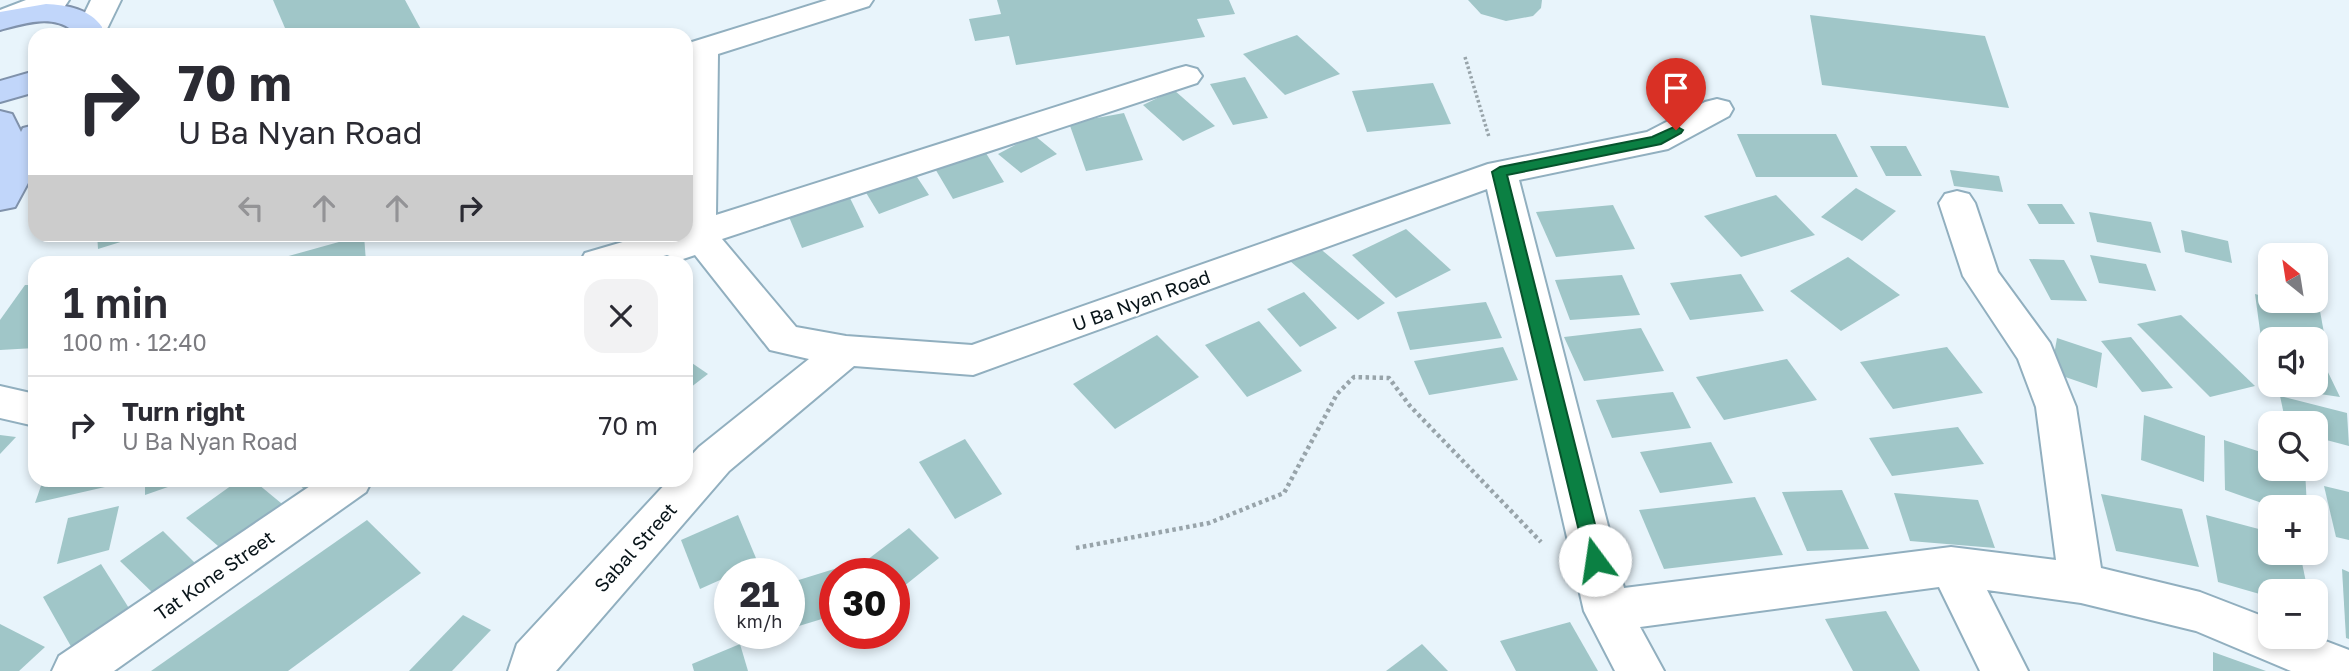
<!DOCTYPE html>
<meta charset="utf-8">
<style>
:root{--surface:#fff;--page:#f2f2f3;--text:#2b2b33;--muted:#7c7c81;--line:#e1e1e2}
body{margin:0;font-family:"Golos Text",sans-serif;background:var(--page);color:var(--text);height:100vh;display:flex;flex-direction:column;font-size:26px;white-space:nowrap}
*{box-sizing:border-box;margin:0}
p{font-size:23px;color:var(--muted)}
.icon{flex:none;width:38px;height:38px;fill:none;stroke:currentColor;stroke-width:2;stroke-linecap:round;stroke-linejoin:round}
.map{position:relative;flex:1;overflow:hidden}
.sheet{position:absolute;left:28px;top:256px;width:665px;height:231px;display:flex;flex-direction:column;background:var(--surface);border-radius:21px;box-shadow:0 4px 10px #0003}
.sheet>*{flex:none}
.hud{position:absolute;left:28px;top:28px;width:665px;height:214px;border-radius:21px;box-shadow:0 4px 10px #0003;background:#fff;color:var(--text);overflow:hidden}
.needle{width:46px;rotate:330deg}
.buttons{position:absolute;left:2258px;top:243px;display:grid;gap:14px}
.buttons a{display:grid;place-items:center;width:70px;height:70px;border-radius:14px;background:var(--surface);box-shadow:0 4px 10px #0003;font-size:35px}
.speed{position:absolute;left:714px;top:558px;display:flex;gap:14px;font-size:35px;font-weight:700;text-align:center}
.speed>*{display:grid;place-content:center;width:91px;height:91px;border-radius:50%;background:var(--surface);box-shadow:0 4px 10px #0003;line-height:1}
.speed small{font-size:18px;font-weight:400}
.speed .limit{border:10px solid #d22;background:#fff;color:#111}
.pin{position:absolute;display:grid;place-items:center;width:60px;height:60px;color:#fff;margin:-72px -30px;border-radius:50% 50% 50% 0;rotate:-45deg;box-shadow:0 0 7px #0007}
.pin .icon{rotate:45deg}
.me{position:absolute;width:77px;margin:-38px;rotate:346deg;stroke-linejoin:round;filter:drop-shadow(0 0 5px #0008)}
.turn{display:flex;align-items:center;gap:24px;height:147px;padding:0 35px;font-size:32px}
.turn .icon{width:91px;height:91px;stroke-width:2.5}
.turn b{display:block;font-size:49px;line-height:60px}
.lanes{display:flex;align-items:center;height:66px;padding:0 35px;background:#0003;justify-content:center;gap:35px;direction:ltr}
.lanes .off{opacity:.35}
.round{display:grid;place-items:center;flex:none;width:74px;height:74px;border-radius:21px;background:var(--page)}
.headline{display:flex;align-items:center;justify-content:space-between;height:119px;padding:0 35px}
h1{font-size:42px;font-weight:600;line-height:52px}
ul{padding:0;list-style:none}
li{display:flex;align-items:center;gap:21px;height:98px;padding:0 35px;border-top:2px solid var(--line)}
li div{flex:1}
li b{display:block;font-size:26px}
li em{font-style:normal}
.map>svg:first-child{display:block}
.building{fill:#a0c6c8}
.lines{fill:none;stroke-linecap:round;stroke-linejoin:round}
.minor-casing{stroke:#91afbf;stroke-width:4}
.highway-casing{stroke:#8092ab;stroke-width:4}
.path-far1{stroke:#98a4aa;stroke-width:3.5;stroke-dasharray:2.5 2.5;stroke-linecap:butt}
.path{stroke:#98a4aa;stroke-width:4.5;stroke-dasharray:3.5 3.5;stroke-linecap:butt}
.minor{fill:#fff;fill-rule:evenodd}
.highway{fill:#c1d6fa;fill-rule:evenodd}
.route{fill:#0b8043;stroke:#07532c;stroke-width:2}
.labels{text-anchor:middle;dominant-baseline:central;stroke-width:5;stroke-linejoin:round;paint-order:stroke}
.street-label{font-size:19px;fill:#081419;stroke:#fff}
</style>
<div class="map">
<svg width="2349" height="671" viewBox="0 0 2349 671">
<rect width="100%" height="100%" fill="#e8f4fb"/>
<g class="building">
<path d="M273,0H405L424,35H288Z"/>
<path d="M997,0H1229L1235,14L1197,19L1205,37L1016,65L1009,36L975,41L969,19L1001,14Z"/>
<path d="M1468,0H1542L1541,8L1533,16L1506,21L1481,14Z"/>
<path d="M1810,15L1985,36L2009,108L1822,85Z"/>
<path d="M1297,35L1340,74L1285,95L1243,54Z"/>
<path d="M1245,77L1268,118L1233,125L1210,84Z"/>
<path d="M1433,83L1451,124L1367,132L1352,91Z"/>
<path d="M1174,90L1215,126L1183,141L1143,105Z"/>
<path d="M1124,113L1143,160L1086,171L1069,123Z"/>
<path d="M1737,134H1836L1858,177H1756Z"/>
<path d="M1034,135L1057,154L1021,173L998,154Z"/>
<path d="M1870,146H1906L1922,176H1886Z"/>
<path d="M984,150L1004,182L953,199L934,167Z"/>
<path d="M1950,170L1999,176L2003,192L1954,186Z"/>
<path d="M915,174L929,195L879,214L865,191Z"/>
<path d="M1856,188L1896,211L1862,241L1821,217Z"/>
<path d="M1776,195L1815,235L1741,257L1704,216Z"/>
<path d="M850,198L864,227L802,248L789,217Z"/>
<path d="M2027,204H2062L2075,224H2039Z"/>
<path d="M1613,205L1635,249L1556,257L1536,212Z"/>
<path d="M2089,212L2151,222L2161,253L2097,242Z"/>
<path d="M1406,229L1451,270L1396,298L1352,255Z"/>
<path d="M2181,230L2228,241L2232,263L2185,252Z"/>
<path d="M97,234H143V235L98,249Z"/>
<path d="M364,235L366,262H285V257Z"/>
<path d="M1317,246L1385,303L1358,320L1290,261Z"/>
<path d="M2090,255L2146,264L2156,291L2099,283Z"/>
<path d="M1848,257L1900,295L1841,331L1790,291Z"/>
<path d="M2029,259L2064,260L2087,301L2051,300Z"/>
<path d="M1741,274L1764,311L1690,320L1670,283Z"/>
<path d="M1622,275L1640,315L1570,320L1555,280Z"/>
<path d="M25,285H35V348L0,350V320Z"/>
<path d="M1304,292L1337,328L1300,347L1267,309Z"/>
<path d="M2255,294L2270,298V301H2282L2320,311L2328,355L2315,352V340L2261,338Z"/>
<path d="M1486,302L1502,338L1410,350L1397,312Z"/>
<path d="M2181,315L2255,386L2210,397L2137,324Z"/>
<path d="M1259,321L1302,371L1247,397L1205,345Z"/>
<path d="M1641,328L1664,371L1584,381L1564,337Z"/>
<path d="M1157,335L1199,377L1115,429L1073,384Z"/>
<path d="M2131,337L2173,388L2142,392L2101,341Z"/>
<path d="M2057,338L2102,353L2097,388L2051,372Z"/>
<path d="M1503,347L1518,380L1429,395L1414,361Z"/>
<path d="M1947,347L1983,393L1893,409L1860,362Z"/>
<path d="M686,359L708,374L686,391Z"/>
<path d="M1787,359L1817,400L1724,420L1696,377Z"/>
<path d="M2315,363L2324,364L2340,397L2280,388L2279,385H2315Z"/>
<path d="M1673,392L1691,428L1612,438L1596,400Z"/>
<path d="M2280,396L2347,413L2349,446L2315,437V424H2286Z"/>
<path d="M2144,415L2205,436L2204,482L2141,460Z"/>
<path d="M1958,427L1984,464L1892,476L1869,438Z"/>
<path d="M0,435L16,437L0,454Z"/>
<path d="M965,439L1002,494L955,519L919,462Z"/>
<path d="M2224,440L2270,455V469H2305L2307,508H2276L2225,490Z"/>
<path d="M1711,442L1733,483L1660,493L1640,452Z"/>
<path d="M43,480H108L105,487L35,503Z"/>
<path d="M145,480H188L145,495Z"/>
<path d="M239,480H253L287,508L226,553L186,518Z"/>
<path d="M294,480H331L309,494Z"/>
<path d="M2324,486L2349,492V540L2336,537Z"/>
<path d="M1842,490L1869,549L1807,551L1782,492Z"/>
<path d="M1894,493L1978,500L1995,548L1910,541Z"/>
<path d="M2101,494L2182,509L2199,567L2116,551Z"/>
<path d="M1755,497L1783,555L1664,569L1639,510Z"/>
<path d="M119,506L109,550L57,564L68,518Z"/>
<path d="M738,515L758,563L700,589L681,540Z"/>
<path d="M2206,515L2270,532V553H2300L2308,592H2270V597L2218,582Z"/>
<path d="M367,520L421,573L288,671H151Z"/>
<path d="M909,528L939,558L898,591L894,587V574H881L867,560Z"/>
<path d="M163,531L199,567L157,597L120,561Z"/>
<path d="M860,561L863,574H835V615L789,629V583Z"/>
<path d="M101,564L132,613L73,650L43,597Z"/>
<path d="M2342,569L2349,572V639L2346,638Z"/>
<path d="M1886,611L1920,671H1853L1825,619Z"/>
<path d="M463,615L491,630L452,671H409Z"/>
<path d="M1570,622L1598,671H1516L1500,641Z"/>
<path d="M0,624L45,647L19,671H0Z"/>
<path d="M740,644L748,671H694L692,664Z"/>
<path d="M1422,644L1448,671H1386Z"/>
<path d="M2213,652L2266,671H2213Z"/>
</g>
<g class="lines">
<g class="minor-casing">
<g id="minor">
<path d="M26,0H69L65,6L0,29V10Z"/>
<path d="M91,0H121L104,35H74Z"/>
<path d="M827,0H873L869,6L718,54L716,215L1175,69L1186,66L1197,69L1202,76L1197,83L722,239L796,327L846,336L972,345L1488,164L1647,132L1705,102L1717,99L1729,102L1733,109L1729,116L1668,149L1519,180L1624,588L1951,547L2056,560L2036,407L2018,359L1963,276L1939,203L1945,194L1957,191L1969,194L1975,203L1998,272L2050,343L2076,407L2101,568L2200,592L2270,619V637H2315L2349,650V671H2291L2196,631L2081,603L1987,590L2028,671H1980L1939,587L1640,627L1664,671H1615L1584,611L1487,189L973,375L854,366L729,471L556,671H508L517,644L669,480H686V461L699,447L809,359L770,350L695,255L680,260L667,255L642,262H580L585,253L650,234H686C686,204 681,59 692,42Z"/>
<path d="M0,386L35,394V426L0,418Z"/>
<path d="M319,480H372L366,492L114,671H52L59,656Z"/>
</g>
</g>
<g class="highway-casing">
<g id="highway">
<path d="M46,4C67,5 90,9 102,27V35H72V30C51,14 23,24 0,30V12Z"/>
<path d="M35,71V92L0,102V81Z"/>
<path d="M0,111L12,114L21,132L23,128L35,125V170L15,207L0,210Z"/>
</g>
</g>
<path class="path-far1" d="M1465,57L1489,137"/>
<path class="path" d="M1076,548L1209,523L1284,493L1337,394L1354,377L1389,378L1410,406L1541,542"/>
<use href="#minor" class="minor"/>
<use href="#highway" class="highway"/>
</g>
<path class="route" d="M1676,126L1683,130L1681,133L1661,144L1507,175L1604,560L1601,565L1595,568L1588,565L1586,560L1492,172L1500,167L1652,137Z"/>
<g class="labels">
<g class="street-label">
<text transform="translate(1141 300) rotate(-20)">U Ba Nyan Road</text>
<text transform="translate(635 547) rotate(-48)">Sabal Street</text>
<text transform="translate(214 575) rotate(-35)">Tat Kone Street</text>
</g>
</g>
</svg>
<div class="buttons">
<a><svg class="needle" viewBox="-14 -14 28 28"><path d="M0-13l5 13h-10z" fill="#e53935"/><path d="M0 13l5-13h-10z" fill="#7c7c81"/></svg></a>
<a><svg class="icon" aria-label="sound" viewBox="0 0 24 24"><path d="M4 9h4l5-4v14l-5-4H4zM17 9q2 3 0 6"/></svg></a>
<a><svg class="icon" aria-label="search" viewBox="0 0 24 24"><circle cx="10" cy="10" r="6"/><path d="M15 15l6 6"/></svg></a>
<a>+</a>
<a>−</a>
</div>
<div class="speed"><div>21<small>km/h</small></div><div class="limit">30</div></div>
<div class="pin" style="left:1676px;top:130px;background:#d93025"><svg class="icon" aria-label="arrive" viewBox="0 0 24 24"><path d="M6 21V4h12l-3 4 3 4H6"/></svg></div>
<svg class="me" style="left:1595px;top:560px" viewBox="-20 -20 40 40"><circle r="19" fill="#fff"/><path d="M0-13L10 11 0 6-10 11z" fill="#0b8043"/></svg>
<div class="hud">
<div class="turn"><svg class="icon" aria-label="right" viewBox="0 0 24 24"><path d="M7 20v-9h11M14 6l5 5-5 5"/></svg><div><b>70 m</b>U Ba Nyan Road</div></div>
<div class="lanes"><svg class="icon off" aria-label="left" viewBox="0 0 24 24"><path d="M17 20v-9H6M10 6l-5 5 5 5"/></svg><svg class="icon off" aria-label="ahead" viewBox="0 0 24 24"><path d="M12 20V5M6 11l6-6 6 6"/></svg><svg class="icon off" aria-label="ahead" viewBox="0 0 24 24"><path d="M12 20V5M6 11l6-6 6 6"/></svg><svg class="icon" aria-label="right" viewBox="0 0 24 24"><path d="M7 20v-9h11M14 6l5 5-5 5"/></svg></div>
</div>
<section class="sheet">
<div class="headline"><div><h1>1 min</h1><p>100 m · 12:40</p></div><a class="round"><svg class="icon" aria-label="close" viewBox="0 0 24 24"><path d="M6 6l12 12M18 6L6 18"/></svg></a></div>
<ul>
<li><svg class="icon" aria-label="right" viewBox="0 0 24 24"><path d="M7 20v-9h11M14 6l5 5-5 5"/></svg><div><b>Turn right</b><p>U Ba Nyan Road</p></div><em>70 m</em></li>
</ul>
</section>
</div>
